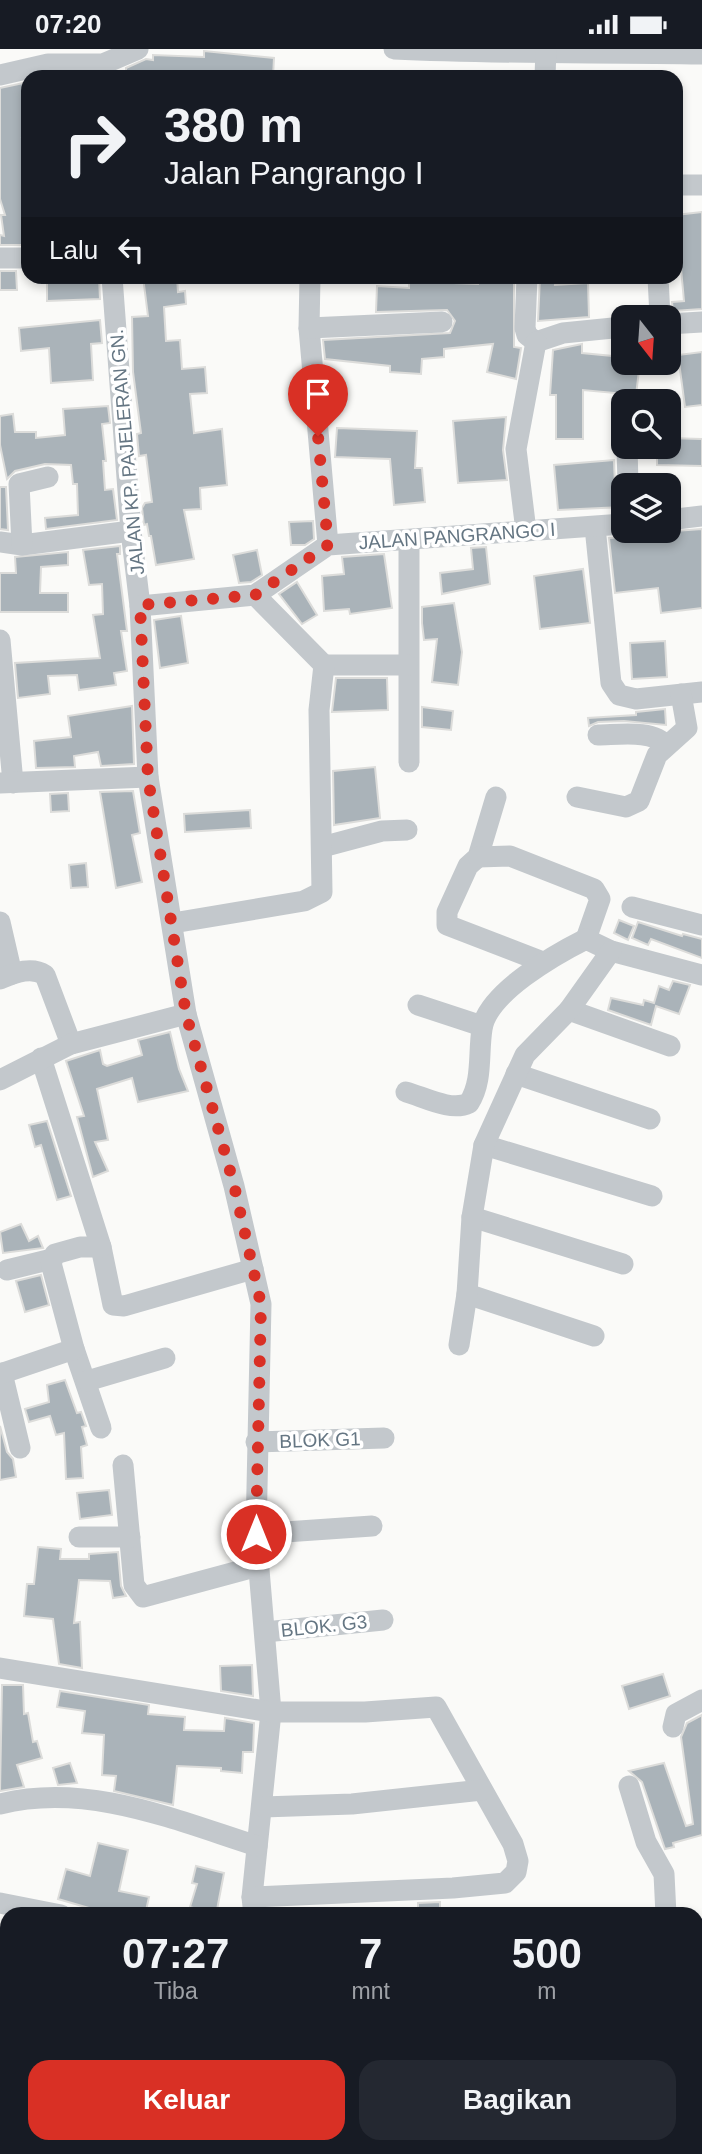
<!DOCTYPE html>
<html lang="id">
<style>
:root{--surface:#171b24;--page:#242831;--text:#f1f3f6;--muted:#9ea1a6;--accent:#d93025}
body{margin:0;font-family:Arial,sans-serif;background:var(--page);color:var(--text);height:100vh;display:flex;flex-direction:column;font-size:26px;white-space:nowrap}
*{box-sizing:border-box;margin:0}
p{font-size:23px;color:var(--muted)}
.icon{flex:none;width:38px;height:38px;fill:none;stroke:currentColor;stroke-width:2;stroke-linecap:round;stroke-linejoin:round}
.map{position:relative;flex:1;overflow:hidden}
.drawer{position:absolute;left:0px;top:1858px;width:704px;height:247px;display:flex;flex-direction:column;background:var(--surface);border-radius:21px 21px 0 0;box-shadow:0 4px 10px #0003}
.drawer>*{flex:none}
.top-card{position:absolute;left:21px;top:21px;width:662px;height:214px;border-radius:21px;box-shadow:0 4px 10px #0003;background:#171b24;color:var(--text);overflow:hidden}
.needle{width:46px;rotate:163deg}
.fabs{position:absolute;left:611px;top:256px;display:grid;gap:14px}
.fabs a{display:grid;place-items:center;width:70px;height:70px;border-radius:14px;background:var(--surface);box-shadow:0 4px 10px #0003;font-size:35px}
.pin{position:absolute;display:grid;place-items:center;width:60px;height:60px;color:#fff;margin:-72px -30px;border-radius:50% 50% 50% 0;rotate:-45deg;box-shadow:0 0 7px #0007}
.pin .icon{rotate:45deg}
.me{position:absolute;width:77px;margin:-38px;rotate:0deg;stroke-linejoin:round;filter:drop-shadow(0 0 5px #0008)}
.turn{display:flex;align-items:center;gap:24px;height:147px;padding:0 28px;font-size:32px}
.turn .icon{width:91px;height:91px;stroke-width:2.5}
.turn b{display:block;font-size:49px;line-height:60px}
.then{display:flex;align-items:center;height:66px;padding:0 28px;background:#0003;gap:14px;font-size:26px}
.eta{display:flex;justify-content:space-evenly;align-items:center;height:119px;text-align:center}
.eta b{font-size:42px;font-weight:700;line-height:49px}
.button{display:flex;gap:14px;margin-top:auto;padding:14px 28px}
.button a{flex:1;height:80px;border-radius:21px;background:var(--accent);color:#fff;font-size:28px;font-weight:700;line-height:80px;text-align:center}
.button a+a{background:var(--page);color:var(--text)}
.status{display:flex;justify-content:space-between;align-items:center;height:49px;padding:0 35px;background:var(--surface);direction:ltr}
.status svg{height:19px;fill:currentColor}
.map>svg:first-child{display:block}
.building{fill:#aab3b9;stroke:#dcdcda;stroke-width:2}
.lines{fill:none;stroke-linecap:round;stroke-linejoin:round}
.minor{stroke:#c3c8cc;stroke-width:21}
.route{stroke:#d93025;stroke-width:12;stroke-dasharray:0 21.6}
.labels{text-anchor:middle;dominant-baseline:central;stroke-width:7;stroke-linejoin:round;paint-order:stroke}
.street-label{font-size:19px;fill:#657683;stroke:#fff}
</style>
<div class="status"><b>07:20</b><svg viewBox="0 0 49 12"><path d="M0 12V9h3v3zM5 12V6h3v6zM10 12V3h3v9zM15 12V0h3v12zM26 1h20v11H26zM47 4h2v5h-2z"/></svg></div>
<div class="map">
<svg width="702" height="2105" viewBox="0 0 702 2105">
<rect width="100%" height="100%" fill="#fafaf8"/>
<g class="building">
<path d="M204,2L274,9L273,28L126,26V19L146,10L153,11V6L204,8Z"/>
<path d="M28,33V88L22,89L28,119V196H0V186L4,187L1,166H5L0,150V39Z"/>
<path d="M702,163V260L673,262L672,253L684,252L676,166Z"/>
<path d="M0,222H16L17,241H0Z"/>
<path d="M47,228H99L100,250L47,252Z"/>
<path d="M143,228H177L178,243L185,242L186,255L164,258L166,292L180,291L182,320L205,318L207,344L190,345L194,384L222,380L227,436L200,439L201,460L184,461L194,510L156,516L151,487H149L147,475L144,476L142,459L145,454L152,453L146,406L139,407L137,385L141,384L133,323L132,268L148,267Z"/>
<path d="M409,228H428V233L478,235V229H514V298L521,299L516,330L487,323L493,295L444,300V308L422,310L421,325L390,323V317L325,310L323,291L450,284L455,272L447,261L376,263L377,237L409,239Z"/>
<path d="M540,228H556L555,236L588,234L589,268L538,272Z"/>
<path d="M100,271L102,294L91,295L93,331L51,334L49,299L21,302L19,279Z"/>
<path d="M582,295V304L623,308V313H640L636,346L583,341V390H556V346H550L553,301Z"/>
<path d="M702,303V356L685,358L678,306Z"/>
<path d="M108,357L110,374L102,375L106,412H103L105,441L113,440L117,471L46,480L45,469L78,466L77,435H73L71,416L45,415L15,422L7,430L0,396V367L13,365L15,383H36V389L65,386L63,360Z"/>
<path d="M506,368L503,401L507,431L458,434L453,372Z"/>
<path d="M337,379L417,382L415,419H422L425,453L394,456L390,410L335,408Z"/>
<path d="M668,389L702,390V417L657,416V397H668Z"/>
<path d="M614,411L615,437L623,448V458L558,461L554,416Z"/>
<path d="M0,438H6L8,481L0,480Z"/>
<path d="M313,472L314,490L305,496H291L289,473Z"/>
<path d="M702,480V559L661,564L658,539L615,544L609,489L625,488L634,482V485Z"/>
<path d="M120,497V505H117L127,582H121L127,622L114,624L116,636L79,641L77,626L48,627L50,645L18,649L15,614L100,609L93,566L103,565L102,535L89,536L83,501Z"/>
<path d="M486,498L490,535L442,545L440,524L473,520L471,499Z"/>
<path d="M257,501L262,526L251,533L239,534L233,506Z"/>
<path d="M68,503V516L41,518L40,544H68V563H0V524H16L15,508Z"/>
<path d="M384,505L392,559L350,565L349,560L324,562L322,527L344,525L342,508Z"/>
<path d="M583,520L590,574L540,580L534,527Z"/>
<path d="M297,533L317,566L302,575L279,545Z"/>
<path d="M454,554L462,603L458,636L432,633L437,590L424,591L422,574V558Z"/>
<path d="M181,567L188,614L160,619L154,571Z"/>
<path d="M665,592L667,628L632,630L630,594Z"/>
<path d="M336,629H387L388,661L332,663Z"/>
<path d="M132,657L134,715L101,717L98,703L74,707L75,718L36,719L34,692L71,688L68,667Z"/>
<path d="M422,658L453,662L451,681L422,678Z"/>
<path d="M665,660L666,676L624,672L598,673L589,677L588,669L636,666V663Z"/>
<path d="M375,718L380,769L334,776L333,722Z"/>
<path d="M133,742L140,784L132,786L142,833L116,839L100,743Z"/>
<path d="M68,744L69,762L51,763L50,745Z"/>
<path d="M250,761L251,779L185,783L184,765Z"/>
<path d="M86,814L88,838L71,839L69,816Z"/>
<path d="M619,871L634,877L628,891L614,884Z"/>
<path d="M638,873L682,887L683,885L702,890V909L651,890L648,896L632,889Z"/>
<path d="M673,932L690,936L679,965L656,957L651,976L608,961L611,949L643,956L644,951L654,954L659,937L669,941Z"/>
<path d="M170,983L179,1020L188,1042L138,1053L132,1029L97,1040L108,1091L95,1093L108,1122L93,1128L77,1068L84,1067L66,1012L100,1001L103,1015L107,1017L142,1006L138,991Z"/>
<path d="M47,1072L71,1147L57,1151L41,1096L35,1098L29,1076Z"/>
<path d="M21,1175L29,1192L38,1187L43,1199L3,1204L0,1183Z"/>
<path d="M41,1226L49,1256L25,1263L16,1232Z"/>
<path d="M65,1331L77,1364L81,1363L86,1377L82,1378L87,1396L81,1398L83,1429L66,1430L64,1384L56,1386L50,1367L29,1373L25,1360L49,1353L47,1336Z"/>
<path d="M0,1377L7,1403L13,1410L16,1428L0,1431Z"/>
<path d="M109,1441L112,1466L80,1470L77,1444Z"/>
<path d="M38,1498L61,1500L60,1510H89V1505L118,1503L121,1537L126,1547L113,1549L110,1532L79,1531L74,1574L80,1573L82,1619L59,1615L53,1570L24,1567L27,1535H34Z"/>
<path d="M252,1616L253,1647L221,1642L220,1617Z"/>
<path d="M663,1625L670,1647L629,1660L622,1637Z"/>
<path d="M2,1636H23L24,1665L28,1664L33,1693L37,1692L42,1709L17,1716L24,1738L0,1742Z"/>
<path d="M60,1642L149,1656L148,1665L185,1668L184,1681L224,1682L225,1669L254,1674L253,1703H243L242,1724L221,1722V1719L177,1717L173,1756L114,1742L116,1727L102,1726L104,1686L82,1684L85,1662L57,1658Z"/>
<path d="M702,1666V1786L673,1794L674,1798L665,1800L642,1733L629,1722L664,1714L686,1777L693,1775L681,1688L687,1674Z"/>
<path d="M70,1714L77,1734L58,1736L53,1719Z"/>
<path d="M98,1794L128,1801L119,1842L149,1848L145,1866H113L58,1850L66,1820L90,1827Z"/>
<path d="M196,1817L224,1824L216,1866L190,1858L197,1835L192,1834Z"/>
<path d="M440,1853V1866H418V1854Z"/>
</g>
<g class="lines">
<g class="minor">
<path d="M394,0C497,5 599,3 702,5"/>
<path d="M0,26L48,15H103L138,0"/>
<path d="M545,28L546,0"/>
<path d="M676,136H702"/>
<path d="M0,209H28"/>
<path d="M112,228L131,482L140,557L148,728L186,965L234,1137L261,1255L256,1485L271,1663L252,1848L254,1866"/>
<path d="M310,228L309,279L328,496"/>
<path d="M527,228L525,279L527,286L536,293"/>
<path d="M658,228L660,268"/>
<path d="M668,275L702,273"/>
<path d="M309,279L442,273"/>
<path d="M536,293L563,284L623,278"/>
<path d="M627,397L628,436"/>
<path d="M668,471L702,467"/>
<path d="M595,478L611,634L619,646L636,650L702,643"/>
<path d="M526,482L516,400L536,293"/>
<path d="M0,493L22,496L131,482"/>
<path d="M409,493V713"/>
<path d="M22,496L19,435L48,428"/>
<path d="M140,557L255,546L328,496L623,475"/>
<path d="M0,591L13,734"/>
<path d="M324,616H407"/>
<path d="M598,686C617,686 654,680 666,697"/>
<path d="M0,734L148,728"/>
<path d="M496,748L478,808L468,817L447,863V876L543,913"/>
<path d="M577,748L626,758L639,752L657,706L687,679L681,645"/>
<path d="M322,798L382,782L407,781"/>
<path d="M478,808L510,807L594,840L600,850L586,890"/>
<path d="M632,858L702,876"/>
<path d="M0,873L12,925"/>
<path d="M173,874L304,852L322,843L319,661L324,616L255,546"/>
<path d="M0,930C15,924 31,917 45,926L71,995"/>
<path d="M418,956L482,977"/>
<path d="M569,961L670,997"/>
<path d="M41,1009L101,1198L113,1256L124,1257L253,1220"/>
<path d="M516,1025L650,1070"/>
<path d="M0,1031L71,995L186,965"/>
<path d="M406,1043C424,1048 451,1063 469,1054C483,1032 478,1005 482,980C487,944 556,905 586,890L611,902L702,926"/>
<path d="M484,1096L652,1147"/>
<path d="M472,1168L623,1215"/>
<path d="M7,1221L52,1210"/>
<path d="M467,1245L594,1287"/>
<path d="M459,1296L467,1245L472,1168L484,1096L525,1006L569,961L611,902"/>
<path d="M74,1300L101,1379"/>
<path d="M2,1324L20,1399"/>
<path d="M0,1325L74,1300L51,1214L55,1205L80,1198H101"/>
<path d="M87,1332L165,1309"/>
<path d="M256,1393L384,1389"/>
<path d="M123,1416L134,1536L143,1548L258,1517"/>
<path d="M256,1485L372,1477"/>
<path d="M79,1488H130"/>
<path d="M265,1583L383,1571"/>
<path d="M0,1619L271,1663H365L436,1658L513,1795L518,1812L516,1823L505,1834L453,1839L252,1848"/>
<path d="M673,1678L676,1665L702,1651"/>
<path d="M629,1737L646,1793L664,1825L666,1866"/>
<path d="M0,1755C87,1733 175,1771 257,1797"/>
<path d="M263,1758L352,1755L482,1741"/>
<path d="M0,1854L61,1866"/>
<path d="M696,1916L702,1915"/>
<path d="M696,2003H702"/>
<path d="M695,2098L696,2105"/>
<path d="M434,2105L435,2098"/>
</g>
</g>
<g class="lines">
<path class="route" d="M256,1485L261,1255L234,1136L186,965L148,729L140,556L255,546L328,496L318,387"/>
</g>
<g class="labels">
<g class="street-label">
<text transform="translate(127 403) rotate(-95)">JALAN KP. PAJELERAN GN.</text>
<text transform="translate(457 487) rotate(-4)">JALAN PANGRANGO I</text>
<text transform="translate(320 1391) rotate(-2)">BLOK G1</text>
<text transform="translate(324 1577) rotate(-6)">BLOK. G3</text>
</g>
</g>
</svg>
<div class="fabs">
<a><svg class="needle" viewBox="-14 -14 28 28"><path d="M0-13l5 13h-10z" fill="#e53935"/><path d="M0 13l5-13h-10z" fill="#9ea1a6"/></svg></a>
<a><svg class="icon" aria-label="search" viewBox="0 0 24 24"><circle cx="10" cy="10" r="6"/><path d="M15 15l6 6"/></svg></a>
<a><svg class="icon" aria-label="layers" viewBox="0 0 24 24"><path d="M12 4l9 5-9 5-9-5zM3 14l9 5 9-5"/></svg></a>
</div>
<div class="pin" style="left:318px;top:387px;background:#d93025"><svg class="icon" aria-label="arrive" viewBox="0 0 24 24"><path d="M6 21V4h12l-3 4 3 4H6"/></svg></div>
<svg class="me" style="left:256px;top:1485px" viewBox="-20 -20 40 40"><circle r="17" fill="#d93025" stroke="#fff" stroke-width="3"/><path d="M0-11L8 9 0 5-8 9z" fill="#fff"/></svg>
<div class="top-card">
<div class="turn"><svg class="icon" aria-label="right" viewBox="0 0 24 24"><path d="M7 20v-9h11M14 6l5 5-5 5"/></svg><div><b>380 m</b>Jalan Pangrango I</div></div>
<div class="then">Lalu<svg class="icon" aria-label="left" viewBox="0 0 24 24"><path d="M17 20v-9H6M10 6l-5 5 5 5"/></svg></div>
</div>
<section class="drawer">
<div class="eta">
<div><b>07:27</b><p>Tiba</p></div>
<div><b>7</b><p>mnt</p></div>
<div><b>500</b><p>m</p></div>
</div>
<div class="button"><a>Keluar</a><a>Bagikan</a></div>
</section>
</div>
